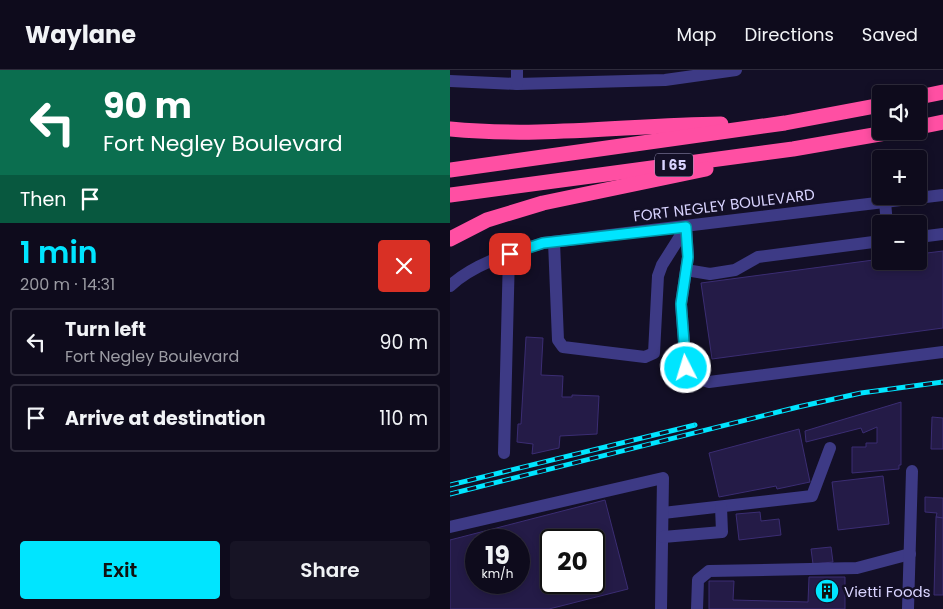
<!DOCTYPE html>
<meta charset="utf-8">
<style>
:root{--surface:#0e0b1c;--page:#171425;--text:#f1f3f6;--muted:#9b9ba3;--line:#2e2b3b;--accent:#00e5ff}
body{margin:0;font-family:Poppins,sans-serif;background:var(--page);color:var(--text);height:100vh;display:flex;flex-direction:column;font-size:19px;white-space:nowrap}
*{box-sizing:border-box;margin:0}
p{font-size:16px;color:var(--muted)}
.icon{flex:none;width:28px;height:28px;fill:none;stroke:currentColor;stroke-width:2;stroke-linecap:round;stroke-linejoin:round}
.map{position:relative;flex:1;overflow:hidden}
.panel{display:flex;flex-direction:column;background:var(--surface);width:450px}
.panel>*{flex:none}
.banner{background:#0b6e4f;color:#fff;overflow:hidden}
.buttons{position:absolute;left:422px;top:15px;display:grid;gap:10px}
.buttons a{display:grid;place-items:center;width:55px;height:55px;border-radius:5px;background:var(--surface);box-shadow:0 2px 8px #0003,0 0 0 1px var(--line);font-size:25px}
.speed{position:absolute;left:15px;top:459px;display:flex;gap:10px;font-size:25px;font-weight:700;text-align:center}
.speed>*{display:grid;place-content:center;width:65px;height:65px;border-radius:50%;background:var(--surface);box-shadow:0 2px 8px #0003,0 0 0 1px var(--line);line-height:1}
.speed small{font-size:12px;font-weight:400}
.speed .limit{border:2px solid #111;border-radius:8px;background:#fff;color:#111}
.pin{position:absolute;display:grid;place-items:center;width:42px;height:42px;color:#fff;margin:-21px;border-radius:10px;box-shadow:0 2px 8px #0006}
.me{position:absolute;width:55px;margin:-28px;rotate:355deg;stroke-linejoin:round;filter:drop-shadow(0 0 4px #0008)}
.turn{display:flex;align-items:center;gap:18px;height:105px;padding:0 20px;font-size:22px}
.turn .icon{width:65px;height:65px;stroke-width:2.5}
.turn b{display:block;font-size:35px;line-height:42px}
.then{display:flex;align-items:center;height:48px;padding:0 20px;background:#0003;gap:10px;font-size:19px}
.round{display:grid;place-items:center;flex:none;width:52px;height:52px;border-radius:5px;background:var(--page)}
.overview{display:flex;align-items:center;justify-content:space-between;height:85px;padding:0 20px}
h1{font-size:30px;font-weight:600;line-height:38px;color:var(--accent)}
.cta{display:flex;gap:10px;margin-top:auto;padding:10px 20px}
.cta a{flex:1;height:58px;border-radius:5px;background:var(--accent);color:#111;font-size:20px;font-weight:600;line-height:58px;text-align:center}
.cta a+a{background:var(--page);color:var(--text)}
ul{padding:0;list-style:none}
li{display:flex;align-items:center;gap:15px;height:68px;margin:0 10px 8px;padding:0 10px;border:2px solid var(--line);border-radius:5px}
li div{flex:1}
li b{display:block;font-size:19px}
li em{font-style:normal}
header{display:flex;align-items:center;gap:30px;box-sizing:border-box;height:70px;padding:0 25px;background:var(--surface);border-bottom:1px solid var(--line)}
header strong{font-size:24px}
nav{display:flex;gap:28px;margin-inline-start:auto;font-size:18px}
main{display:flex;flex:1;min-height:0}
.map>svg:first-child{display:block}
.building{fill:#241b47;stroke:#3b2d73;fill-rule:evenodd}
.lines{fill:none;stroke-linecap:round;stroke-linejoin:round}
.minor{stroke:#3d3a85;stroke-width:12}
.highway{stroke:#ff4fa3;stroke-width:15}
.rail-casing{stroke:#00e5ff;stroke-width:5}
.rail{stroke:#130f26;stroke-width:3;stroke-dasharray:9;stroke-linecap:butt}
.route-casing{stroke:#0095a6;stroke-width:12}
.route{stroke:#00e5ff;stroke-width:9}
.labels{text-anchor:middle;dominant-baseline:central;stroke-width:5;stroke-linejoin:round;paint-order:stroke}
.shield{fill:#130f26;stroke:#9e99be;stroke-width:1}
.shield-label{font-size:14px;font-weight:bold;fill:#d9d4ff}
.street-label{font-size:15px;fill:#d9d4ff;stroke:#130f26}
.poi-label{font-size:15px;fill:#d9d4ff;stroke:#130f26;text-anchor:start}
</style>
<header>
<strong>Waylane</strong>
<nav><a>Map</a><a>Directions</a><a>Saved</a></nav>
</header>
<main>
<section class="panel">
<div class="banner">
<div class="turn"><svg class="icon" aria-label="left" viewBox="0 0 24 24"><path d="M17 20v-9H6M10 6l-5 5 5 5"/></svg><div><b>90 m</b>Fort Negley Boulevard</div></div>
<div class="then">Then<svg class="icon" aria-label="arrive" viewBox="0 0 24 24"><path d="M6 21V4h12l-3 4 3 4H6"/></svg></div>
</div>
<div class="overview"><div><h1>1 min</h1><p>200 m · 14:31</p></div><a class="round" style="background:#d93025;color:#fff"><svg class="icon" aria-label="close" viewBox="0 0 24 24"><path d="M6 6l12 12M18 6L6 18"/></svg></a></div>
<ul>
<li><svg class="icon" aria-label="left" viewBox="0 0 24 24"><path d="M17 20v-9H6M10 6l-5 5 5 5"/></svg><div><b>Turn left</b><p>Fort Negley Boulevard</p></div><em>90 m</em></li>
<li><svg class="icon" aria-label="arrive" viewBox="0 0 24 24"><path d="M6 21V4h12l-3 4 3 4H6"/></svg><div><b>Arrive at destination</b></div><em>110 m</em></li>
</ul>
<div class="cta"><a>Exit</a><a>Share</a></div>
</section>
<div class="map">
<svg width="493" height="539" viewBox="0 0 493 539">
<rect width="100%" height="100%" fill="#130f26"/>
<g class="building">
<path d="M493,181V258L262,289L251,213L431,189V191H469V184Z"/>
<path d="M76,267L93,268L91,305L113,306L112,327H122V325L149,326L147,364L110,366L109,378L82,384L83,374L67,372L68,354H71Z"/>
<path d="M451,332V395H449V399L402,403V377H416V373H427V357L413,363L411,358L356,372L355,361Z"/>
<path d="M482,347L493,348V379H481Z"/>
<path d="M349,359L360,412L327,419L326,416L269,427L259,383Z"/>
<path d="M433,406L439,454L388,460L382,412Z"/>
<path d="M475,427L493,428V448L486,447L487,443L475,442Z"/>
<path d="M155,430L178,519L99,539H0V470ZM26,470H69V512H26ZM101,470H144V512H101Z"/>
<path d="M310,442L311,451L329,449L331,465L289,470L286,444Z"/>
<path d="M486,447L493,448V525H484Z"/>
<path d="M381,477L383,492L363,494L361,479Z"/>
<path d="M359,507H395V539H259V511H284L283,530L358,532Z"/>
</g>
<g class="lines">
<g class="minor">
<path d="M0,11L67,14L215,10L286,0"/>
<path d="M67,14V0"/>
<path d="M435,132L437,154"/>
<path d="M236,157L238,187L231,234L236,298L240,306L259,312L493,282"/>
<path d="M469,167L493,164"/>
<path d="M104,172L108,270L113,277L195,287L204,283L208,206L212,195L236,157"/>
<path d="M236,200L260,204L285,200L308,187L431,171"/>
<path d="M0,216C25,193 61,183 93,173L493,125"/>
<path d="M54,383L59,184"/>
<path d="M213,443L362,426L380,378"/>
<path d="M0,457L213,408L211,539"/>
<path d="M213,467L272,462L271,437"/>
<path d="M247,539L248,510L259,501L407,498L460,484"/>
<path d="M458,539L462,401"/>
</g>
<g class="highway">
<path d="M469,27L493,22"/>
<path d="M469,57L493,52"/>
<path d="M0,59C91,68 180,55 271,54"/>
<path d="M0,100L335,53L431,35"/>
<path d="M0,125L343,79L447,61"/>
<path d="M0,169L37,150L93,133L256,99"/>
</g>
<g class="rail-casing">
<g id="rail">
<path d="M0,415L245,355"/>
<path d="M0,424L348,337L411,323L493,312"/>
</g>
</g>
<use href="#rail" class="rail"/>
</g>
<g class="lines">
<g class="route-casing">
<path id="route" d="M60,184L93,173L236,157L238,187L231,234L236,298"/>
</g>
<use href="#route" class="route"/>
</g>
<defs>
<g id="building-disc" transform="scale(1.25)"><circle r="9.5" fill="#00e5ff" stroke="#130f26"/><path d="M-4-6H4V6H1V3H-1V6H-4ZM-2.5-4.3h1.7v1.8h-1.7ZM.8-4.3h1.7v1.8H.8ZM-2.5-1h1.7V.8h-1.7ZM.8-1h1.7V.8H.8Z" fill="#111"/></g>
</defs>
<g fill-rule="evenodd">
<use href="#building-disc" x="377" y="521"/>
</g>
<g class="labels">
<rect class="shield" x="205" y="83.5" width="38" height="23" rx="4"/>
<g class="shield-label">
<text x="224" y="95">I 65</text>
</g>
<g class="street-label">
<text transform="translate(274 135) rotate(-7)">FORT NEGLEY BOULEVARD</text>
</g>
<g class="poi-label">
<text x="394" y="521">Vietti Foods</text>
</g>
</g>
</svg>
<div class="buttons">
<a><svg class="icon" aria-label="sound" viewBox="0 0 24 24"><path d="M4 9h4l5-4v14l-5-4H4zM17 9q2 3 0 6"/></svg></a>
<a>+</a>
<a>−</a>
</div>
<div class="speed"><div>19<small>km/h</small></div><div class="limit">20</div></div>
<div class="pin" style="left:60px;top:184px;background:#d93025"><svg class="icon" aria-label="arrive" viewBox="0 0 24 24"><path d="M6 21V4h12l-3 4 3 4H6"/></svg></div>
<svg class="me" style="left:236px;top:298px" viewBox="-20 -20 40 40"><circle r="17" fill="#00e5ff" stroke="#fff" stroke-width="3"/><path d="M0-11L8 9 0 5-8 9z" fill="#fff"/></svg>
</div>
</main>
